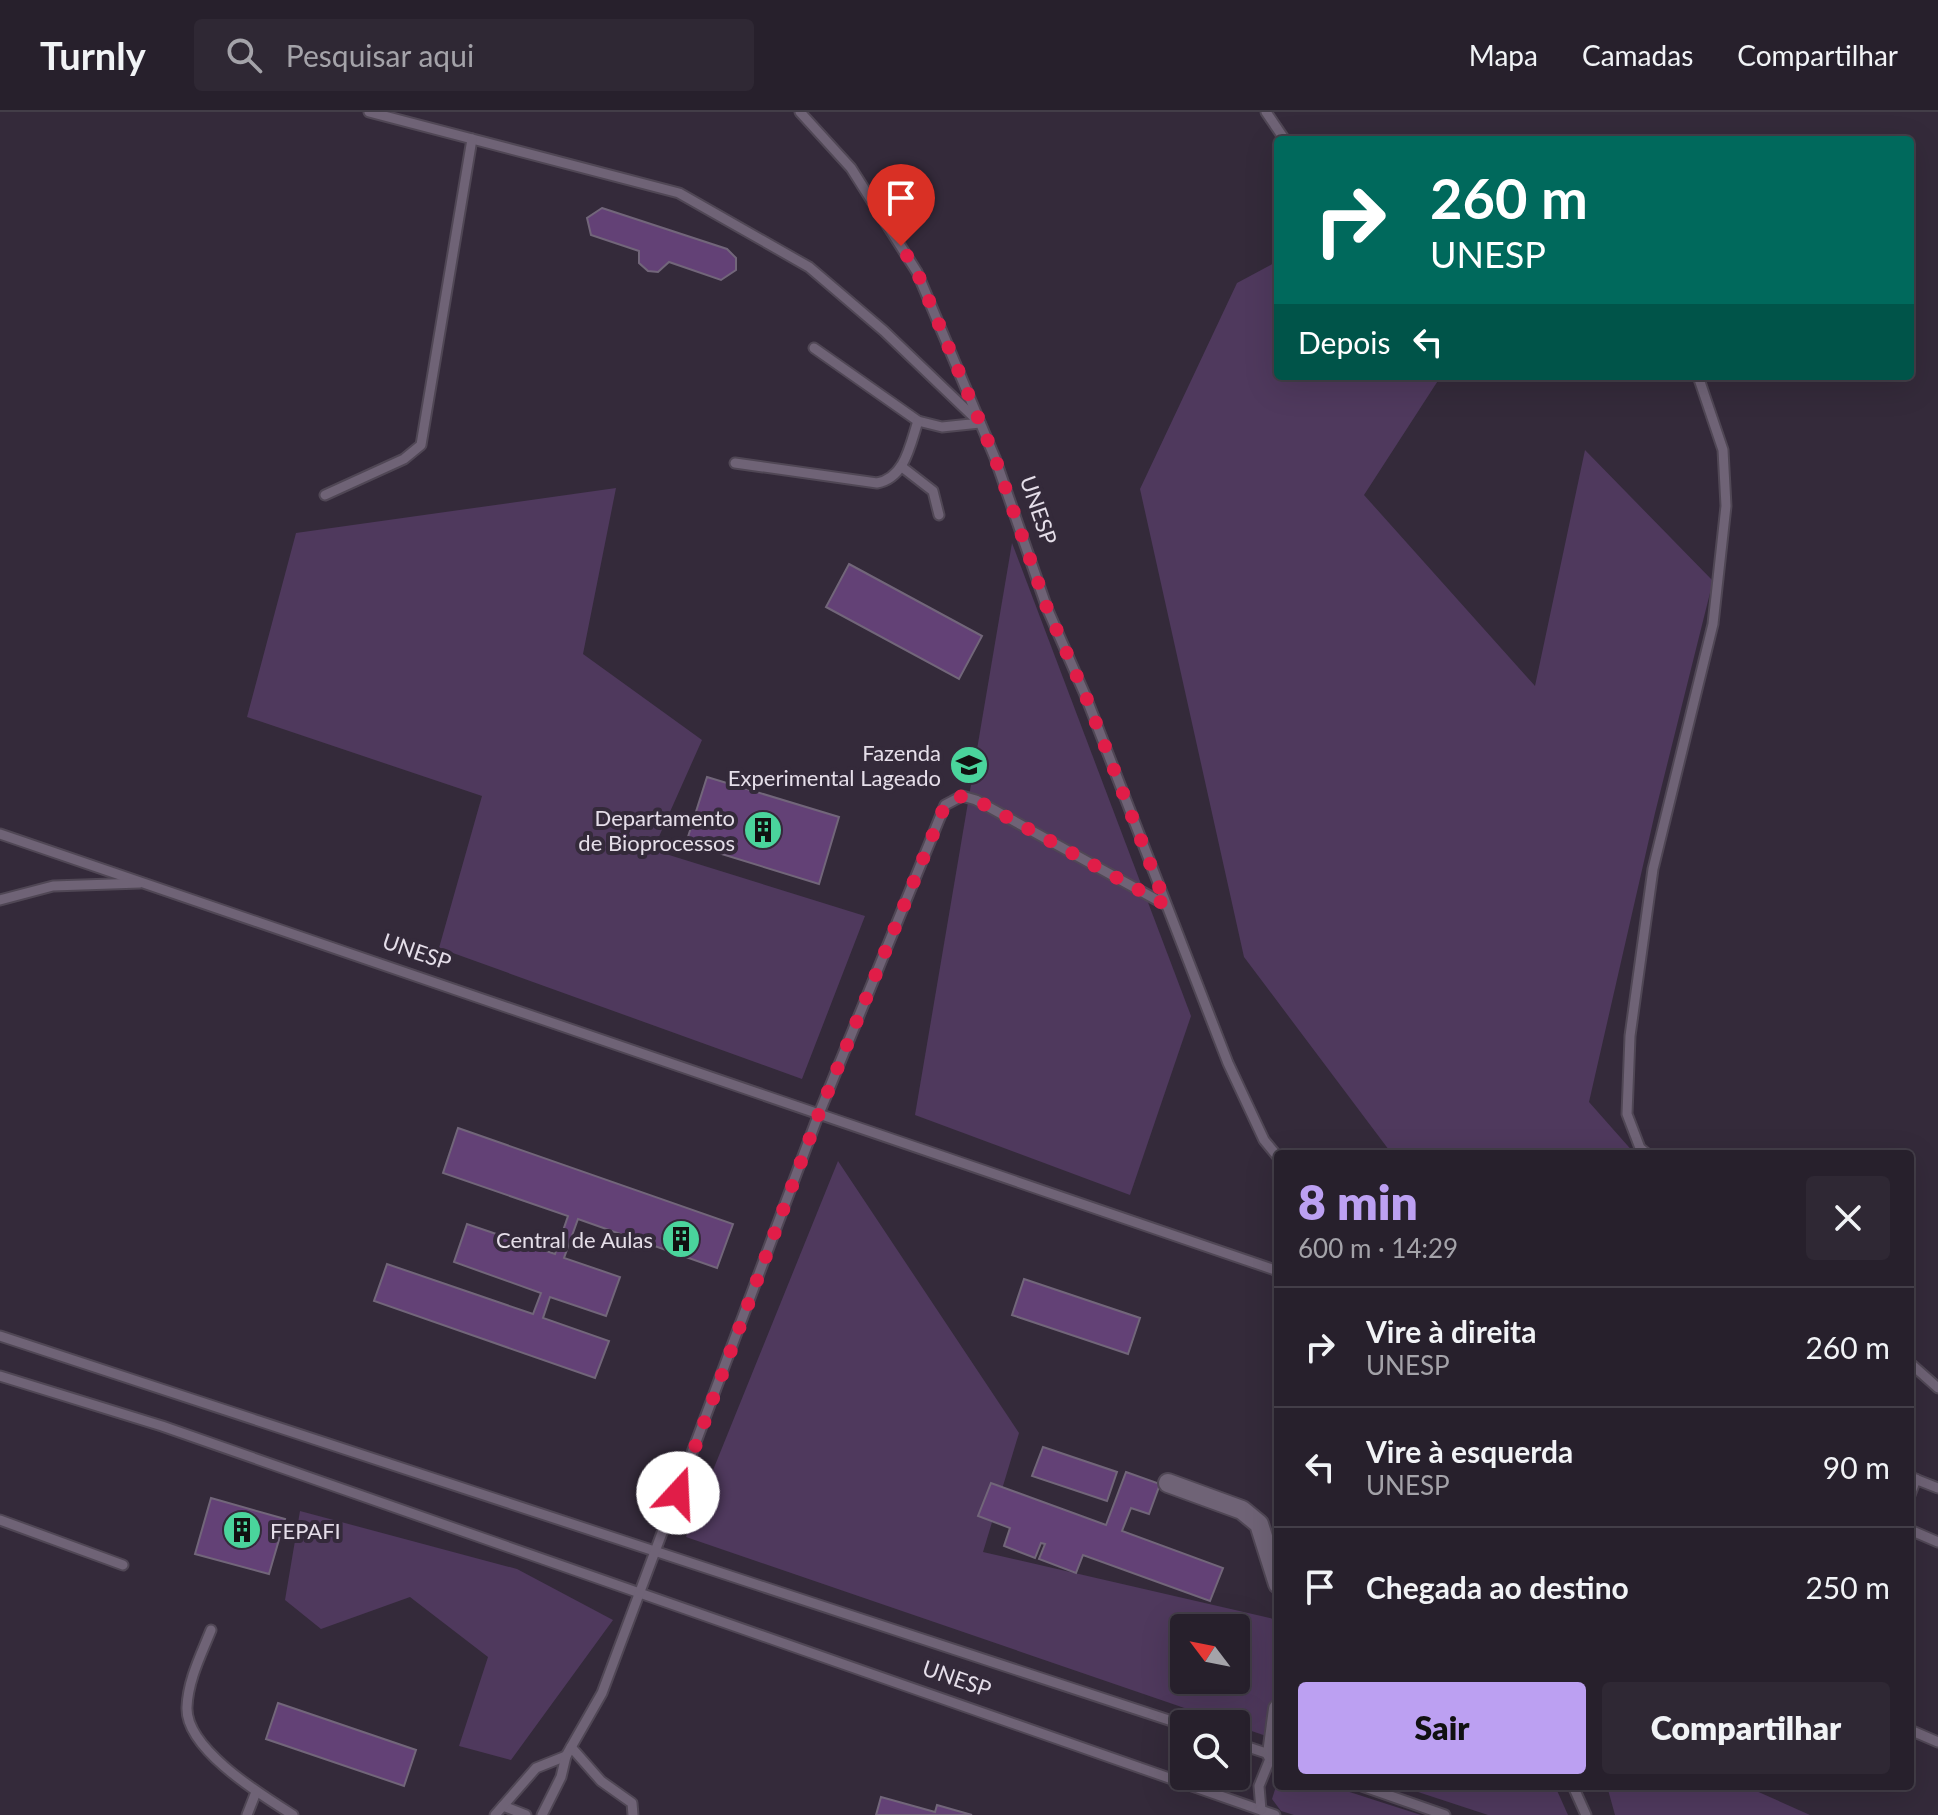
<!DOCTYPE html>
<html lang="pt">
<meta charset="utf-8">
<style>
:root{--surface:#27202c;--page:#2f2834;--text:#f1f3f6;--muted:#a4a3a9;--line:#433e48;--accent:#bca0f2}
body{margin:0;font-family:Lato,sans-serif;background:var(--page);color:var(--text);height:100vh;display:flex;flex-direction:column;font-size:30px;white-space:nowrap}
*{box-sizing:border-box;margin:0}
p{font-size:26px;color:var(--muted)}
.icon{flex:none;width:44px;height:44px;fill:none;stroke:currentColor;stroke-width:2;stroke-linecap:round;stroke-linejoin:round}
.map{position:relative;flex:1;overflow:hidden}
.side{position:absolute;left:1274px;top:1038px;width:640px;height:640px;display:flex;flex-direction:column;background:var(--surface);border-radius:8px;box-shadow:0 8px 32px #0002,0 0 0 2px var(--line)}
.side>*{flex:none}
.hud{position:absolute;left:1274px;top:24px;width:640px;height:244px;border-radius:8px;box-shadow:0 8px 32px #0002,0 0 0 2px var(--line);background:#00695c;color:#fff;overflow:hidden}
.needle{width:52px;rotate:302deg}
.tools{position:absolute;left:1170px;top:1502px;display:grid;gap:16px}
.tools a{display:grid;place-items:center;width:80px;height:80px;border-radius:8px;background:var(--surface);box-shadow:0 8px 32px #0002,0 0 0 2px var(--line);font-size:40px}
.pin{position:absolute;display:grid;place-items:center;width:68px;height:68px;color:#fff;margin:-82px -34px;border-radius:50% 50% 50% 0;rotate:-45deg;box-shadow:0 0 8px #0007}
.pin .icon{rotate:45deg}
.me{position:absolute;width:88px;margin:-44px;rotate:20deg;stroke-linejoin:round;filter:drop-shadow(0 0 6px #0008)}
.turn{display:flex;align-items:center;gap:28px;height:168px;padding:0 24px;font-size:36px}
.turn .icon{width:104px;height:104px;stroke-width:2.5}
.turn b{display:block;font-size:56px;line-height:68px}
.then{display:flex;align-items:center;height:76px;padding:0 24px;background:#0003;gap:16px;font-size:30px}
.round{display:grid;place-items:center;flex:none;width:84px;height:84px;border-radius:8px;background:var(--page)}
.overview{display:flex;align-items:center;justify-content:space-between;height:136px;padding:0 24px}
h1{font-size:48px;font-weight:800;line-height:60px;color:var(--accent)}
.button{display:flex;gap:16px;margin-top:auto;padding:16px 24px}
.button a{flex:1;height:92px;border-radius:8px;background:var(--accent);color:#111;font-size:32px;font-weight:800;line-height:92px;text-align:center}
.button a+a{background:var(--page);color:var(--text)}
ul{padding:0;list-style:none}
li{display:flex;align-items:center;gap:24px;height:120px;padding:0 24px;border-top:2px solid var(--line)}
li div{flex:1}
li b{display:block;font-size:30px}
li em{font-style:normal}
header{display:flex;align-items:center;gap:48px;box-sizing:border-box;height:112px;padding:0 40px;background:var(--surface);border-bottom:2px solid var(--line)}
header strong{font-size:38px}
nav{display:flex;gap:44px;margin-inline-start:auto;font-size:28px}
.search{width:560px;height:72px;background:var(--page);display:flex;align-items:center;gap:20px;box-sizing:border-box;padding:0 28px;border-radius:8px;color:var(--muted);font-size:30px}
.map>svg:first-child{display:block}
.green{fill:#4f395d;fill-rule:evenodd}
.building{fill:#634176;stroke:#72667a;stroke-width:2}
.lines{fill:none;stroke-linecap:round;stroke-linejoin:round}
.lane-casing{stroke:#504755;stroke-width:13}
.street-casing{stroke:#504755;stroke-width:22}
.lane{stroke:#6f6376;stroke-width:9}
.street{stroke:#6f6376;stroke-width:18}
.route{stroke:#e11d48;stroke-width:14;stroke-dasharray:0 25.2}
.labels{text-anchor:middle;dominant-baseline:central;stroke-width:8;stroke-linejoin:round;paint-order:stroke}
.street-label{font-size:22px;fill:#e5dee9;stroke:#342a3a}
.poi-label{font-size:22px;fill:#e5dee9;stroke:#342a3a;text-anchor:end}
</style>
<header>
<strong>Turnly</strong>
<div class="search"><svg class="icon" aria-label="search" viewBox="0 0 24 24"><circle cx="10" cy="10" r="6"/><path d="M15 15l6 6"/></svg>Pesquisar aqui</div>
<nav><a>Mapa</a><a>Camadas</a><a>Compartilhar</a></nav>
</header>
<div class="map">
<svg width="1938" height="1703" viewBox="0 0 1938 1703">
<rect width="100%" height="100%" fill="#342a3a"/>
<g class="green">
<path d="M1278,149V264H1441L1364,383L1535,574L1585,338L1713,469L1655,701L1589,990L1635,1042H1392L1244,845L1140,377L1237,171Z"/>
<path d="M616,376L583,542L702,628L653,738L865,804L802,967L439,836L482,684L247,605L296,421Z"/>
<path d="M1012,431L1191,904L1130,1083L915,1003Z"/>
<path d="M838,1049L1019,1321L983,1440L1278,1508V1628L686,1425ZM1184,1516H1236V1568H1184Z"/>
<path d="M300,1399L517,1457L613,1508L511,1648L459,1634L488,1545L410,1485L321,1517L285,1488Z"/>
<path d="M1278,1668V1674H1331L1421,1703H1294L1281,1699L1272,1687Z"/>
<path d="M1420,1674H1555L1568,1703H1488L1418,1680Z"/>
<path d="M1607,1674H1745L1810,1703H1615Z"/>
</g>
<g class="building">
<path d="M602,96L727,137L736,146V158L721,168L669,150L658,160L648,159L639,151V139L591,123L587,106Z"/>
<path d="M849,452L982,524L959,567L826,495Z"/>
<path d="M707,665L839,705L819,772L686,731Z"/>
<path d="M458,1016L733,1112L717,1156L578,1107L564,1146L620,1165L606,1204L550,1185L543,1206L609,1229L595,1266L374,1189L387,1152L533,1202L541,1181L454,1150L467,1112L555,1142L568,1104L443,1061Z"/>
<path d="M1024,1167L1140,1206L1128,1242L1012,1203Z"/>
<path d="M1043,1335L1117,1360L1107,1389L1032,1364Z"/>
<path d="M1126,1360L1160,1372L1149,1402L1131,1396L1122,1419L1223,1456L1210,1489L1083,1443L1076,1461L1039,1447L1045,1432L1041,1431L1035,1446L1004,1434L1010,1416L978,1404L991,1371L1106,1413Z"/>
<path d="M211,1386L285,1407L269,1462L195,1442Z"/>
<path d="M278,1591L416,1638L404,1674L266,1627Z"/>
<path d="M881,1685L935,1700L937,1693L972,1703H876Z"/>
</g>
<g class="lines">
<g class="lane-casing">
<g id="lane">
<path d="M369,0L679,81L809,155L884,219L980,311L942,315L918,309L814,236"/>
<path d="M800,0L851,56L917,160L995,346L1047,496L1086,585L1228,951L1264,1028L1278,1045"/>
<path d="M1266,0L1285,28"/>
<path d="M735,351L877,371C905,366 910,333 918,309"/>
<path d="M902,355L933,379L939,403"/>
<path d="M325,383L404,347L421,333L472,27"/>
<path d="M0,722L1278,1159"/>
<path d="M0,788L53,774L140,771"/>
<path d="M1647,1042L1640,1036L1627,1002L1630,924L1653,757L1713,512L1726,394L1723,338L1698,264"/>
<path d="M0,1224L1184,1613"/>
<path d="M1910,1251L1938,1276"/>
<path d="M0,1264L162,1314L1275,1703"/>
<path d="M1910,1365L1938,1376"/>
<path d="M1910,1383L1916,1367"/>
<path d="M0,1408L123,1453"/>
<path d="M1910,1418L1938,1430"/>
<path d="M211,1518C201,1543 188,1568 187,1595C185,1637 263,1684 293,1703"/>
<path d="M1910,1618L1938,1630"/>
<path d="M1236,1631L1275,1644"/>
<path d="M571,1635L601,1669L632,1691L633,1703"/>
<path d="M1362,1674L1445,1703"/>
<path d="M1573,1674L1586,1703"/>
<path d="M503,1694L526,1703"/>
<path d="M1261,1698L1259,1674L1272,1642"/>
<path d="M247,1703L256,1680"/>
<path d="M495,1703L536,1656L566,1644"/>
<path d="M542,1703L561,1665L566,1644L602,1581L818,1004L945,693L962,684L976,688L1166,793"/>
</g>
</g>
<g class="street-casing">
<g id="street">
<path d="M1168,1371L1242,1398L1259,1412L1278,1472"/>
<path d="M1272,1642L1278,1597"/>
</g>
</g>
<use href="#lane" class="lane"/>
<use href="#street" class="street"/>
</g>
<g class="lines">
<path class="route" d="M678,1381L818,1004L945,693L962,684L976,688L1166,793L1086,585L1047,496L995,346L917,160L901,134"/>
</g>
<defs>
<g id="university-disc" transform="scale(2)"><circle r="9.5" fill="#4ad49c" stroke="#342a3a"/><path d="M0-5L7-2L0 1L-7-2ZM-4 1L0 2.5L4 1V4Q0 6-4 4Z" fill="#111"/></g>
<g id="building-disc" transform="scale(2)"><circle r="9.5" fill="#4ad49c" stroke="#342a3a"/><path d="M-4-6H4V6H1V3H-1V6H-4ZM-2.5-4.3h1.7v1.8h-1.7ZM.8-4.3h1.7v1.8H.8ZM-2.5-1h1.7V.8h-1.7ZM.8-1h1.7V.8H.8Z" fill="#111"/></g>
</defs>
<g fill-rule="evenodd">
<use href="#university-disc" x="969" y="653"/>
<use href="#building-disc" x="763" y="718"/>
<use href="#building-disc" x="681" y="1127"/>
<use href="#building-disc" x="242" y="1418"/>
</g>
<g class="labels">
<g class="street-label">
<text transform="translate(1039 398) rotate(71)">UNESP</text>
<text transform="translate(417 839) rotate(19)">UNESP</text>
<text transform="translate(957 1566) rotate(19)">UNESP</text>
</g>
<g class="poi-label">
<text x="941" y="640">Fazenda<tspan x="941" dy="25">Experimental Lageado</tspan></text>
<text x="735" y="705">Departamento<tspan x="735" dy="25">de Bioprocessos</tspan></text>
<text x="653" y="1127">Central de Aulas</text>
<text x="270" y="1418" text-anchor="start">FEPAFI</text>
</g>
</g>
</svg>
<div class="tools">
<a><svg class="needle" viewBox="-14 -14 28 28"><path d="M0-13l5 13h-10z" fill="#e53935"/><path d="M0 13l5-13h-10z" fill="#a4a3a9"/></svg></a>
<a><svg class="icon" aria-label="search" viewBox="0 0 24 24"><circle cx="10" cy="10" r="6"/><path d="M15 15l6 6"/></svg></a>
</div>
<div class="pin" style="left:901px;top:134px;background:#d93025"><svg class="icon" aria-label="arrive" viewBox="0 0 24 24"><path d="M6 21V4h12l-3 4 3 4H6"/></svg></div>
<svg class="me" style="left:678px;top:1381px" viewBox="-20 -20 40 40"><circle r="19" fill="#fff"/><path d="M0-13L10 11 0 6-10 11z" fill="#e11d48"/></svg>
<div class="hud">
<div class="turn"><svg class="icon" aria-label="right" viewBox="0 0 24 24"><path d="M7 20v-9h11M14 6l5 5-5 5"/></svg><div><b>260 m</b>UNESP</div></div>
<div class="then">Depois<svg class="icon" aria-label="left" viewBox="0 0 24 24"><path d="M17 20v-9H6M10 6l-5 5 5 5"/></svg></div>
</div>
<section class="side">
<div class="overview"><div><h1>8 min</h1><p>600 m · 14:29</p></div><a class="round"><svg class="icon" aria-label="close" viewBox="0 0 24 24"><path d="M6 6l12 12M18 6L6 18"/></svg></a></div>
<ul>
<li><svg class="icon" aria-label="right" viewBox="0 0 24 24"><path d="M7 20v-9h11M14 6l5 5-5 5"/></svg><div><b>Vire à direita</b><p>UNESP</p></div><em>260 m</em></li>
<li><svg class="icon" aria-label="left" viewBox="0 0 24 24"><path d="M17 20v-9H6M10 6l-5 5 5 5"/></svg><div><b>Vire à esquerda</b><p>UNESP</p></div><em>90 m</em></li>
<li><svg class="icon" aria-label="arrive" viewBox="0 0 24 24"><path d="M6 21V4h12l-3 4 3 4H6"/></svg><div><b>Chegada ao destino</b></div><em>250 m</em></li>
</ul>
<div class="button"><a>Sair</a><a>Compartilhar</a></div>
</section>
</div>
